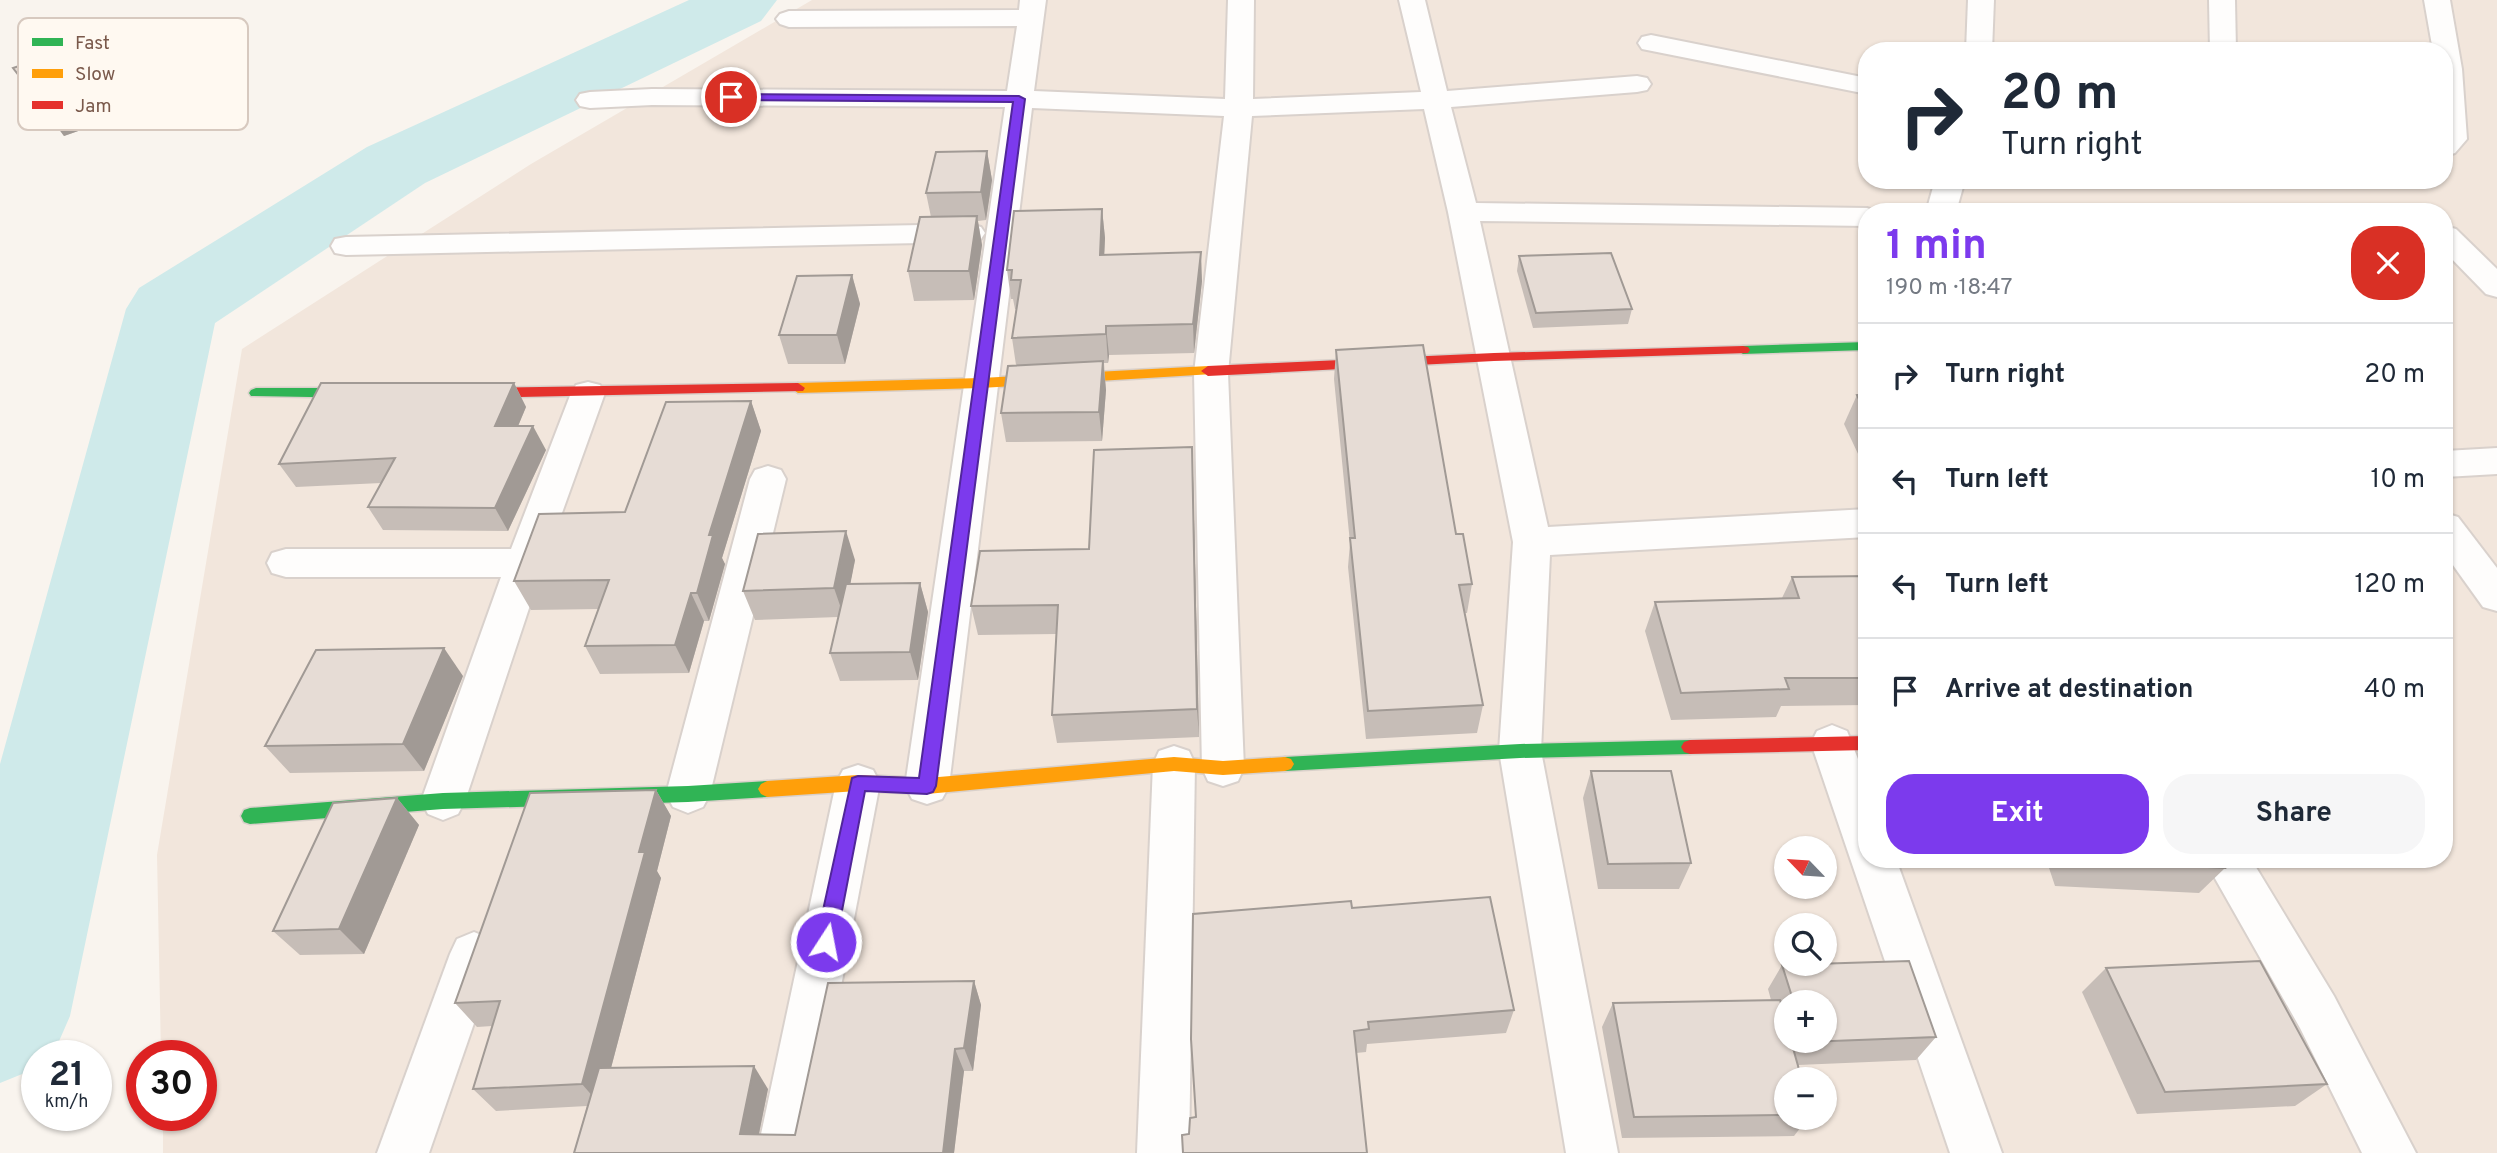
<!DOCTYPE html>
<meta charset="utf-8">
<style>
:root{--surface:#fff;--page:#f6f6f7;--text:#1f2937;--muted:#747a83;--line:#e0e1e3;--accent:#7c3aed}
body{margin:0;font-family:Overpass,sans-serif;background:var(--page);color:var(--text);height:100vh;display:flex;flex-direction:column;font-size:26px;white-space:nowrap}
*{box-sizing:border-box;margin:0}
p{font-size:23px;color:var(--muted)}
.icon{flex:none;width:38px;height:38px;fill:none;stroke:currentColor;stroke-width:2;stroke-linecap:round;stroke-linejoin:round}
.map{position:relative;flex:1;overflow:hidden}
.sheet{position:absolute;left:1858px;top:203px;width:595px;height:665px;display:flex;flex-direction:column;background:var(--surface);border-radius:28px;box-shadow:0 2px 5px #0004}
.sheet>*{flex:none}
.banner{position:absolute;left:1858px;top:42px;width:595px;height:147px;border-radius:28px;box-shadow:0 2px 5px #0004;background:#fff;color:var(--text);overflow:hidden}
.needle{width:46px;rotate:295deg}
.controls{position:absolute;left:1774px;top:836px;display:grid;gap:14px}
.controls a{display:grid;place-items:center;width:63px;height:63px;border-radius:50%;background:var(--surface);box-shadow:0 2px 5px #0004;font-size:35px}
.speed{position:absolute;left:21px;top:1040px;display:flex;gap:14px;font-size:35px;font-weight:700;text-align:center}
.speed>*{display:grid;place-content:center;width:91px;height:91px;border-radius:50%;background:var(--surface);box-shadow:0 2px 5px #0004;line-height:1}
.speed small{font-size:18px;font-weight:400}
.speed .limit{border:10px solid #d22;background:#fff;color:#111}
.pin{position:absolute;display:grid;place-items:center;width:60px;height:60px;color:#fff;margin:-30px;border:4px solid #fff;border-radius:50%;box-shadow:0 2px 7px #0007}
.me{position:absolute;width:77px;margin:-38px;rotate:11deg;stroke-linejoin:round;filter:drop-shadow(0 0 5px #0008)}
.turn{display:flex;align-items:center;gap:24px;height:147px;padding:0 28px;font-size:32px}
.turn .icon{width:91px;height:91px;stroke-width:2.5}
.turn b{display:block;font-size:49px;line-height:60px}
.round{display:grid;place-items:center;flex:none;width:74px;height:74px;border-radius:28px;background:var(--page)}
.summary{display:flex;align-items:center;justify-content:space-between;height:119px;padding:0 28px}
h1{font-size:42px;font-weight:700;line-height:52px;color:var(--accent)}
.primary-button{display:flex;gap:14px;margin-top:auto;padding:14px 28px}
.primary-button a{flex:1;height:80px;border-radius:28px;background:var(--accent);color:#fff;font-size:28px;font-weight:700;line-height:80px;text-align:center}
.primary-button a+a{background:var(--page);color:var(--text)}
ul{padding:0;list-style:none}
li{display:flex;align-items:center;gap:21px;height:105px;padding:0 28px;border-top:2px solid var(--line)}
li div{flex:1}
li b{display:block;font-size:26px}
li em{font-style:normal}
.map>svg:first-child{display:block}
.residential{fill:#f2e6dc;fill-rule:evenodd}
.lines{fill:none;stroke-linecap:round;stroke-linejoin:round}
.river{fill:#cfeaea;fill-rule:evenodd}
.street-casing{stroke:#d9d1cc;stroke-width:4}
.fast-casing{stroke:#d9d0ca;stroke-width:3}
.slow-casing{stroke:#d9d0ca;stroke-width:3}
.jam-casing{stroke:#d9d0ca;stroke-width:3}
.street{fill:#fefdfc;fill-rule:evenodd}
.fast{fill:#30b455;fill-rule:evenodd}
.slow{fill:#ff9f0a;fill-rule:evenodd}
.jam{fill:#e5322d;fill-rule:evenodd}
.wall{fill:#c6bdb7;fill-rule:evenodd}
.shaded-wall{fill:#a19a95}
.building{fill:#e6dcd5;stroke:#a19a95;stroke-width:2}
.route{fill:#7c3aed;stroke:#51269a;stroke-width:2}
.key{fill:#fff9f1;stroke:#d7c9bf;stroke-width:2}
.key-label{font-size:19px;fill:#7a594b}
</style>
<div class="map">
<svg width="2497" height="1153" viewBox="0 0 2497 1153">
<rect width="100%" height="100%" fill="#f9f4ee"/>
<path class="residential" d="M812,0H2497V1153H163V1115H201V1055H161L157,855L242,349L531,164ZM1867,51H2445V180H1867ZM1867,212H2445V859H1867ZM1787,849H1825V887H1787ZM1787,926H1825V964H1787ZM1787,1003H1825V1041H1787ZM1787,1080H1825V1118H1787Z"/>
<g class="lines">
<path class="river" d="M689,0H777L761,21L425,183L215,323L70,1016L53,1055H37V1068L0,1083V764L126,309L139,288L367,147Z"/>
<g class="street-casing">
<g id="street">
<path d="M1020,0H1046L1034,91L1225,99L1228,0H1254L1253,99L1421,92L1399,0H1425L1447,91L1637,76L1647,78L1651,84L1647,90L1637,92L1451,107L1476,203L1867,208L1878,212H1867V226L1480,221L1548,527L1867,509V537L1550,555L1541,751L1618,1153H1566L1499,751L1513,542L1448,212L1424,109L1252,116L1228,373L1244,768L1238,781L1223,786L1208,781L1202,768L1194,373L1224,116L1032,108L949,786L942,799L927,804L912,799L905,786L1005,107L652,105L590,108L580,106L576,100L580,94L590,92L652,89L1007,91L1017,26L789,27L780,24L776,19L780,14L789,11L1019,10Z"/>
<path d="M1968,0H1994L1992,51H1966Z"/>
<path d="M2209,0H2235L2236,51H2210Z"/>
<path d="M2424,0H2450L2462,69L2467,139L2455,153L2445,156V51H2433Z"/>
<path d="M1651,35L1867,78V94L1642,49L1638,43L1642,37Z"/>
<path d="M1935,180H1965L1956,212H1926Z"/>
<path d="M970,224L981,227L985,233L981,239L970,242L346,255L335,253L331,246L335,239L346,237Z"/>
<path d="M2445,226L2456,229L2497,269V297L2486,294L2445,252Z"/>
<path d="M588,382L600,385L605,393L544,563L465,801L458,814L443,820L428,814L421,801L501,577H286L272,573L267,563L272,553L286,549H511L571,393L576,385Z"/>
<path d="M2497,448V474L2445,477V451Z"/>
<path d="M768,466L781,470L786,479L710,794L703,807L688,813L673,807L666,794L750,479L755,470Z"/>
<path d="M2445,513L2458,517L2497,568V611L2483,607L2445,554Z"/>
<path d="M1832,725L1847,731L1867,782V859H1896L2002,1153H1950L1811,743L1817,731Z"/>
<path d="M1174,746L1189,751L1195,764L1189,1153H1137L1153,764L1159,751Z"/>
<path d="M858,765L873,770L880,783L809,1153H757L836,783L843,770Z"/>
<path d="M2204,859H2251L2334,996L2416,1153H2362L2300,1028Z"/>
<path d="M474,932L491,939L498,954L429,1153H377L450,954L457,939Z"/>
</g>
</g>
<g class="fast-casing">
<g id="fast">
<path d="M1867,342V350L1743,354L1736,350L1743,346Z"/>
<path d="M256,388H366L373,393L366,398L251,396L249,393L251,390Z"/>
<path d="M1690,740L1696,742L1699,747L1696,752L1690,754L1520,758L1285,771L1279,769L1276,764L1279,759L1285,757L1520,744Z"/>
<path d="M767,781L773,784L776,789L773,794L767,797L688,802L443,809L250,824L244,822L241,816L244,810L250,808L443,793L688,786Z"/>
</g>
</g>
<g class="slow-casing">
<g id="slow">
<path d="M1208,366L1215,371L1213,374L981,388L798,393L791,388L798,383L981,378Z"/>
<path d="M1174,757L1223,761L1285,757L1291,759L1294,764L1291,769L1285,771L1223,775L1174,771L927,794L858,791L767,797L761,794L758,789L761,784L767,781L858,775L927,778Z"/>
</g>
</g>
<g class="jam-casing">
<g id="jam">
<path d="M1743,346L1748,347L1750,350L1748,353L1494,361L1208,376L1201,371L1208,366L1494,353Z"/>
<path d="M798,383L805,388L803,391L469,398L462,393L469,388Z"/>
<path d="M1867,736V750L1690,754L1684,752L1681,747L1684,742L1690,740Z"/>
</g>
</g>
<use href="#street" class="street"/>
<use href="#fast" class="fast"/>
<use href="#slow" class="slow"/>
<use href="#jam" class="jam"/>
</g>
<g class="wall">
<path d="M13,68L163,101L64,136L32,95Z"/>
<path d="M987,151L992,180L986,220L978,221L982,245L974,300L914,301L908,271L931,217L926,193Z"/>
<path d="M1102,209L1105,238L1104,255L1202,281L1194,353L1109,355L1108,363H1104L1106,390L1102,441L1006,442L1001,413L1016,365L1012,338L1016,309H1015L1013,299H1011L1007,270Z"/>
<path d="M1519,256L1632,309L1628,324L1533,328L1517,271Z"/>
<path d="M852,275L860,304L845,364H788L779,335Z"/>
<path d="M1867,341V375L1860,360Z"/>
<path d="M1336,350L1456,534L1472,584L1467,613H1465L1483,705L1477,733L1366,739L1348,567L1350,543L1334,379Z"/>
<path d="M514,383L526,407L518,426L546,450L508,531L383,530L368,507L381,483L296,487L279,464Z"/>
<path d="M1867,394V473L1844,424L1857,395Z"/>
<path d="M751,401L761,431L722,558L725,564L709,621H704L689,673L600,674L585,646L599,609L531,610L514,581L625,512Z"/>
<path d="M1193,476L1199,737L1057,743L1052,715L1056,634L978,635L971,606L1089,549Z"/>
<path d="M855,560L850,584L920,583L928,612L918,680L840,681L830,653L838,617L755,620L743,591Z"/>
<path d="M1867,576V705L1781,706L1776,717L1671,720L1645,631L1655,602L1782,598L1792,577Z"/>
<path d="M463,676L424,771L290,773L265,746Z"/>
<path d="M1591,771L1691,863L1679,889H1598L1583,798Z"/>
<path d="M656,790L671,816L657,871L661,878L611,1068L768,1089L759,1134L795,1135L974,981L981,1005L973,1071H964L954,1153H574L587,1106L496,1111L473,1089L492,1026L477,1027L455,1003Z"/>
<path d="M397,798L419,825L364,954L300,955L273,931Z"/>
<path d="M2046,859H2221L2225,868L2199,893L2055,886Z"/>
<path d="M1352,908L1514,1010L1506,1033L1367,1044L1366,1052L1356,1053L1189,1134L1196,1117Z"/>
<path d="M1782,965L1936,1037L1916,1060L1798,1065L1787,1080V1118H1808L1794,1136L1622,1138L1602,1027L1613,1003L1771,1000L1768,989ZM1787,1003H1825V1041H1787Z"/>
<path d="M2106,968L2327,1084L2295,1106L2137,1114L2082,992Z"/>
</g>
<g class="shaded-wall">
<path d="M146,73L163,101L64,136L44,108Z"/>
<path d="M987,151L992,180L986,220L981,192Z"/>
<path d="M1102,209L1105,238L1103,284L1100,255Z"/>
<path d="M977,216L982,245L974,300L969,271Z"/>
<path d="M1201,252L1202,281L1194,353L1193,324Z"/>
<path d="M852,275L860,304L845,364L837,335Z"/>
<path d="M1106,326L1109,355L1108,363L1106,334Z"/>
<path d="M1103,361L1106,390L1102,441L1099,412Z"/>
<path d="M514,383L526,407L508,450L495,426Z"/>
<path d="M751,401L761,431L722,558L725,564L709,621L697,593L709,535Z"/>
<path d="M533,426L546,450L508,531L495,508Z"/>
<path d="M1192,447L1193,476L1199,737L1197,709Z"/>
<path d="M846,531L855,560L844,617L834,588Z"/>
<path d="M920,583L928,612L918,680L910,652Z"/>
<path d="M691,593L704,621L689,673L675,645Z"/>
<path d="M444,648L463,676L424,771L403,744Z"/>
<path d="M656,790L671,816L657,871L661,878L601,1106L582,1084L639,852Z"/>
<path d="M397,798L419,825L364,954L339,929Z"/>
<path d="M974,981L981,1005L973,1071L964,1048Z"/>
<path d="M955,1049L964,1071L954,1153H943Z"/>
<path d="M754,1066L768,1089L755,1153L740,1134Z"/>
</g>
<g class="building">
<path d="M112,35L146,73L44,108L13,68Z"/>
<path d="M987,151L981,192L926,193L936,152Z"/>
<path d="M1102,209L1100,255L1201,252L1193,324L1106,326V334L1012,338L1021,280H1011L1012,270H1007L1014,211Z"/>
<path d="M977,216L969,271H908L920,217Z"/>
<path d="M1611,253L1632,309L1536,313L1519,256Z"/>
<path d="M852,275L837,335H779L797,276Z"/>
<path d="M1423,345L1456,534H1463L1472,584L1459,585L1483,705L1368,711L1350,538H1355L1336,350Z"/>
<path d="M1103,361L1099,412L1001,413L1008,366Z"/>
<path d="M321,383H514L495,426H533L495,508L368,507L395,458L279,464Z"/>
<path d="M1867,394V416L1857,395Z"/>
<path d="M751,401L709,535H713L697,593H691L675,645L585,646L609,580L514,581L539,514L625,512L666,402Z"/>
<path d="M1192,447L1197,709L1052,715L1058,605L971,606L980,551L1089,549L1094,450Z"/>
<path d="M846,531L834,588L743,591L758,534Z"/>
<path d="M1867,576V678H1785L1789,689L1681,693L1655,602L1799,598L1792,577Z"/>
<path d="M920,583L910,652L830,653L846,584Z"/>
<path d="M444,648L403,744L265,746L316,650Z"/>
<path d="M1591,771H1671L1691,863L1608,864Z"/>
<path d="M656,790L639,852H645L582,1084L473,1089L500,1001L455,1003L530,793Z"/>
<path d="M397,798L339,929L273,931L333,803Z"/>
<path d="M2076,859H2221L2225,868L2077,860Z"/>
<path d="M1490,897L1514,1010L1368,1022L1369,1029L1354,1031L1367,1153H1183L1182,1135L1189,1134L1190,1118L1196,1117L1191,1039L1193,914L1351,901L1352,908Z"/>
<path d="M1909,961L1936,1037L1806,1042L1825,1041V1003H1794L1782,965Z"/>
<path d="M2260,961L2327,1084L2165,1092L2106,968Z"/>
<path d="M974,981L964,1048L955,1049L943,1153H574L599,1068L754,1066L740,1134L795,1135L828,983Z"/>
<path d="M1780,1000L1787,1025V1041H1791L1802,1080H1787V1115L1634,1117L1613,1003Z"/>
</g>
<path class="route" d="M731,94L1019,96L1025,99L936,786L933,792L927,794L865,791L836,942L833,948L826,951L819,948L816,942L852,778L858,776L919,778L1013,102L727,100V95Z"/>
<rect x="18" y="18" width="230" height="112" rx="10" class="key"/>
<rect x="32" y="38" width="31" height="8" fill="#30b455"/>
<rect x="32" y="69" width="31" height="9" fill="#ff9f0a"/>
<rect x="32" y="101" width="31" height="8" fill="#e5322d"/>
<g class="key-label">
<text x="75" y="49">Fast</text>
<text x="75" y="80">Slow</text>
<text x="75" y="112">Jam</text>
</g>
</svg>
<div class="controls">
<a><svg class="needle" viewBox="-14 -14 28 28"><path d="M0-13l5 13h-10z" fill="#e53935"/><path d="M0 13l5-13h-10z" fill="#747a83"/></svg></a>
<a><svg class="icon" aria-label="search" viewBox="0 0 24 24"><circle cx="10" cy="10" r="6"/><path d="M15 15l6 6"/></svg></a>
<a>+</a>
<a>−</a>
</div>
<div class="speed"><div>21<small>km/h</small></div><div class="limit">30</div></div>
<div class="pin" style="left:731px;top:97px;background:#d93025"><svg class="icon" aria-label="arrive" viewBox="0 0 24 24"><path d="M6 21V4h12l-3 4 3 4H6"/></svg></div>
<svg class="me" style="left:826px;top:942px" viewBox="-20 -20 40 40"><circle r="17" fill="#7c3aed" stroke="#fff" stroke-width="3"/><path d="M0-11L8 9 0 5-8 9z" fill="#fff"/></svg>
<div class="banner">
<div class="turn"><svg class="icon" aria-label="right" viewBox="0 0 24 24"><path d="M7 20v-9h11M14 6l5 5-5 5"/></svg><div><b>20 m</b>Turn right</div></div>
</div>
<section class="sheet">
<div class="summary"><div><h1>1 min</h1><p>190 m · 18:47</p></div><a class="round" style="background:#d93025;color:#fff"><svg class="icon" aria-label="close" viewBox="0 0 24 24"><path d="M6 6l12 12M18 6L6 18"/></svg></a></div>
<ul>
<li><svg class="icon" aria-label="right" viewBox="0 0 24 24"><path d="M7 20v-9h11M14 6l5 5-5 5"/></svg><div><b>Turn right</b></div><em>20 m</em></li>
<li><svg class="icon" aria-label="left" viewBox="0 0 24 24"><path d="M17 20v-9H6M10 6l-5 5 5 5"/></svg><div><b>Turn left</b></div><em>10 m</em></li>
<li><svg class="icon" aria-label="left" viewBox="0 0 24 24"><path d="M17 20v-9H6M10 6l-5 5 5 5"/></svg><div><b>Turn left</b></div><em>120 m</em></li>
<li><svg class="icon" aria-label="arrive" viewBox="0 0 24 24"><path d="M6 21V4h12l-3 4 3 4H6"/></svg><div><b>Arrive at destination</b></div><em>40 m</em></li>
</ul>
<div class="primary-button"><a>Exit</a><a>Share</a></div>
</section>
</div>
